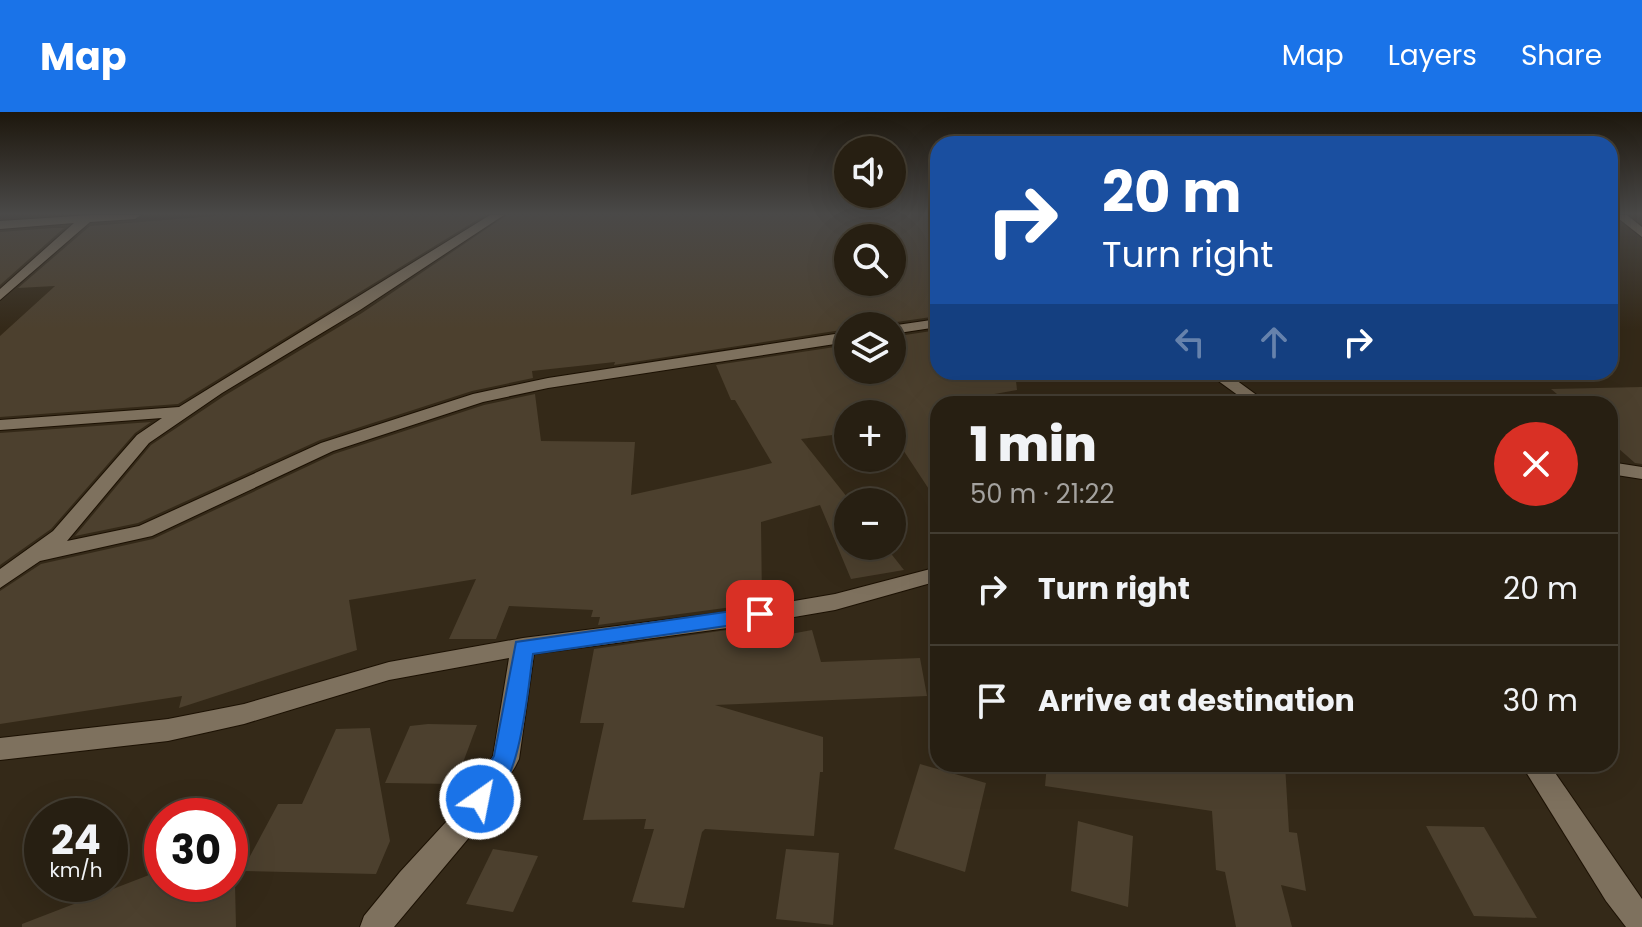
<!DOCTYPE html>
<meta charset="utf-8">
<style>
:root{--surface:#271f12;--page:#2f271b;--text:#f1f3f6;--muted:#a4a29f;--line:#433d32;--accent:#1a73e8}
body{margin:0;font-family:Poppins,sans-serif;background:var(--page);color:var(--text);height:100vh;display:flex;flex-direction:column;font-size:30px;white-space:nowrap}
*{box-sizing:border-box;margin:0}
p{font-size:26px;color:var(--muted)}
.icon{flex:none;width:44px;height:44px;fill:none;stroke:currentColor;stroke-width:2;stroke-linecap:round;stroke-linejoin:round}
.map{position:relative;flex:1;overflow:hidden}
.side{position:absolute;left:930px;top:284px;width:688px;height:376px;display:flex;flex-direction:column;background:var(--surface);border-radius:24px;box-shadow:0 8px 32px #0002,0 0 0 2px var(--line)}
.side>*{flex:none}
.hud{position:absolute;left:930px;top:24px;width:688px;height:244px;border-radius:24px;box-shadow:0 8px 32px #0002,0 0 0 2px var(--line);background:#1a4fa0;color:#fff;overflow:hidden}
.buttons{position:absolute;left:834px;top:24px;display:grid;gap:16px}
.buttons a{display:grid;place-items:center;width:72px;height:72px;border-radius:50%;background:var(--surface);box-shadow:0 8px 32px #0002,0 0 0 2px var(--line);font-size:40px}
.speed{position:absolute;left:24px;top:686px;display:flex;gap:16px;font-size:40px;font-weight:700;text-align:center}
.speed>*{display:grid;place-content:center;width:104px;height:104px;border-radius:50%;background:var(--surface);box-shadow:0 8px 32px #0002,0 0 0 2px var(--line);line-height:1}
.speed small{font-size:20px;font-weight:400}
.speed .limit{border:12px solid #d22;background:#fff;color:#111}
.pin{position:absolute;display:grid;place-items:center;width:68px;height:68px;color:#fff;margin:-34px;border-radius:16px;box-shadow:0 4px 12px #0006}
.me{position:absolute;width:88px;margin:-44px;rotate:33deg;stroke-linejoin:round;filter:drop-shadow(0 0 6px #0008)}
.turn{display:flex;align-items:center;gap:28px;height:168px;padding:0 40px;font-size:36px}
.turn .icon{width:104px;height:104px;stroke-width:2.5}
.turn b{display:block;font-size:56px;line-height:68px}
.lanes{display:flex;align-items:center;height:76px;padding:0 40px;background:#0003;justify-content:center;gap:40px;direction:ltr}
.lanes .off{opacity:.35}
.round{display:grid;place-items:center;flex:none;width:84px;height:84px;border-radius:42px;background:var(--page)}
.summary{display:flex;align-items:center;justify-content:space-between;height:136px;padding:0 40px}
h1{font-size:48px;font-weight:800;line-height:60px}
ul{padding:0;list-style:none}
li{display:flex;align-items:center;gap:24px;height:112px;padding:0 40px;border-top:2px solid var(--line)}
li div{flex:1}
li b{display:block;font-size:30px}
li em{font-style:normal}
header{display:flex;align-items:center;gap:48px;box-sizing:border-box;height:112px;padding:0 40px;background:var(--accent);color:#fff}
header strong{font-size:38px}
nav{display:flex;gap:44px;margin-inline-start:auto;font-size:28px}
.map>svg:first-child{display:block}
.building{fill:#4c402e;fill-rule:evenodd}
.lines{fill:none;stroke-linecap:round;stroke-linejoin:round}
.minor-casing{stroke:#1c1103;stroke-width:2}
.minor{fill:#7e715e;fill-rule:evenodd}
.route{fill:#1a73e8;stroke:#114b97;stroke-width:2}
</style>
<header>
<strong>Map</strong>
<nav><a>Map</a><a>Layers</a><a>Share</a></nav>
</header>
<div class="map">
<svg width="1642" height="815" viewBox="0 0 1642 815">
<rect width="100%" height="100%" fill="#342918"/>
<g class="building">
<path d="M228,103H485L178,292L0,305V224L55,174L18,176L90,114Z"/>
<path d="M507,103H938V204L890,211L887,214H848V217L614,253L615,250L532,259L533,266L472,279L320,328L138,411L75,424L151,333L224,284L362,201ZM848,126H892V170H848Z"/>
<path d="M53,116H64L0,173V120Z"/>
<path d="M938,218V260H1015L1017,278L938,292V391L892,321V302H848V321L801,327L851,390H848V434H885L904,458L851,467L820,393L761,410L762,491L598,513L600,505H591L593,498L509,494L496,527H449L476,467L349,488L357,538L179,596L182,584L0,612V479L41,452L153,427L334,342L484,293L535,282L541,329L635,330L631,383L748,357L772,351L735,288H731L716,253L848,233V258H892V225Z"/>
<path d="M1642,275V352L1635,351L1610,329V292H1569L1551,277Z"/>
<path d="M151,310L135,321L51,417L0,453V321Z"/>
<path d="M762,513L763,527L812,518L821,550L920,546L927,584L715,593L823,625V660H820L814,724L705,717L702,720L684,796L632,790L654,717H644L646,707L583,708L604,611H580L594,537Z"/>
<path d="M428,612L477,613L455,672L385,671L410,614Z"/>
<path d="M370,616L390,729L376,762L242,759L278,692H302L336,617Z"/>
<path d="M920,652L986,671L965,760L894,737Z"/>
<path d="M1047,652H1285L1289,720L1297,721L1306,779L1281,773L1292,815H1236L1225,760L1216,758L1212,699L1045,674Z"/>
<path d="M1078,709L1133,724L1128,795L1071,779Z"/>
<path d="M1426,714L1484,715L1537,806L1474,804Z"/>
<path d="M493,737L538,744L513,800L466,792Z"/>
<path d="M786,737L839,741L833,813L776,807Z"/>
<path d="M162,758V772H235L236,815H22V812Z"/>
</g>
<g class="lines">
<g class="minor-casing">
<g id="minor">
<path d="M91,103H141L135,107L90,110L0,188V177L74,111L0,117V109Z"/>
<path d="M490,103H504L360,198L222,281L149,331L67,429L139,414L321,331L473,282L548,266L848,220V230L548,276L483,290L333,339L152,424L40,449L0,476V457L53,419L137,323L162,306L0,318V308L179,295Z"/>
<path d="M1614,103H1627L1642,115V125Z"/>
<path d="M938,207V215L892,222L890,214Z"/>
<path d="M1206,260H1225L1269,292H1250Z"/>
<path d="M1610,350L1642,355V367L1610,362Z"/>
<path d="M938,455V469L835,498L735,515L534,542L519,647L515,655L477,716L394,815H360L364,804L400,760L457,698L493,644L509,546L389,568L244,612L168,629L0,648V626L168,607L244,592L389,550L523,526L735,499L835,482Z"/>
<path d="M1521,652H1549L1642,787V815H1626L1606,789Z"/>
</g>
</g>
<use href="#minor" class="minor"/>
</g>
<linearGradient id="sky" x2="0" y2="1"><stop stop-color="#1d170d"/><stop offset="0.47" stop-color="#4a4948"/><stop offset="1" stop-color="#4a4948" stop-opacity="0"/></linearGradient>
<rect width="1642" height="217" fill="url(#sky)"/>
<path class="route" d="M760,495L767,497L770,502L767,508L533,542C527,581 521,683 480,698L471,695L467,687L494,644L516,530Z"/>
</svg>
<div class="buttons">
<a><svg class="icon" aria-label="sound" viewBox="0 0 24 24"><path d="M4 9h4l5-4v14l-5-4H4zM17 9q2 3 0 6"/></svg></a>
<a><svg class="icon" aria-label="search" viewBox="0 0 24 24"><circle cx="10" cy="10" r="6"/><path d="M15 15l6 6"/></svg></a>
<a><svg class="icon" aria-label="layers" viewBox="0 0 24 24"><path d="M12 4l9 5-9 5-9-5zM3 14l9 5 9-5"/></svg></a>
<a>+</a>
<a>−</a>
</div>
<div class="speed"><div>24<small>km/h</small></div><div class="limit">30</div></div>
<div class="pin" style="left:760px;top:502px;background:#d93025"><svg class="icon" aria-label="arrive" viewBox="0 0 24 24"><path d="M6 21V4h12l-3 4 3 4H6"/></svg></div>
<svg class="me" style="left:480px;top:687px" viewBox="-20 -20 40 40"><circle r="17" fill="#1a73e8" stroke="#fff" stroke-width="3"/><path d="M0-11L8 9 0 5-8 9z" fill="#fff"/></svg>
<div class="hud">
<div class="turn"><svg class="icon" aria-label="right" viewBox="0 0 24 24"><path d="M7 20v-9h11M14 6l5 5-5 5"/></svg><div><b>20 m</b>Turn right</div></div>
<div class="lanes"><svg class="icon off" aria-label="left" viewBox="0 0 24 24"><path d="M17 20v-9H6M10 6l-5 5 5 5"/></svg><svg class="icon off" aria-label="ahead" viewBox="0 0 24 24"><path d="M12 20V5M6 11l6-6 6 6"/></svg><svg class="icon" aria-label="right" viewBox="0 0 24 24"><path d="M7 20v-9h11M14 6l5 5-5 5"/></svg></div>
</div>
<section class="side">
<div class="summary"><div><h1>1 min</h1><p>50 m · 21:22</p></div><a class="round" style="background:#d93025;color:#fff"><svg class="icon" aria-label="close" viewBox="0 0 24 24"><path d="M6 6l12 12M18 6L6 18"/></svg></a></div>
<ul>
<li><svg class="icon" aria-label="right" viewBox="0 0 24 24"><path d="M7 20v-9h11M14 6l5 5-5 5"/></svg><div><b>Turn right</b></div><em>20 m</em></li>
<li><svg class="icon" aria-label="arrive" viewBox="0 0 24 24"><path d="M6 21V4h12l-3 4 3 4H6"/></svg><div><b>Arrive at destination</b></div><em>30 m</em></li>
</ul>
</section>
</div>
